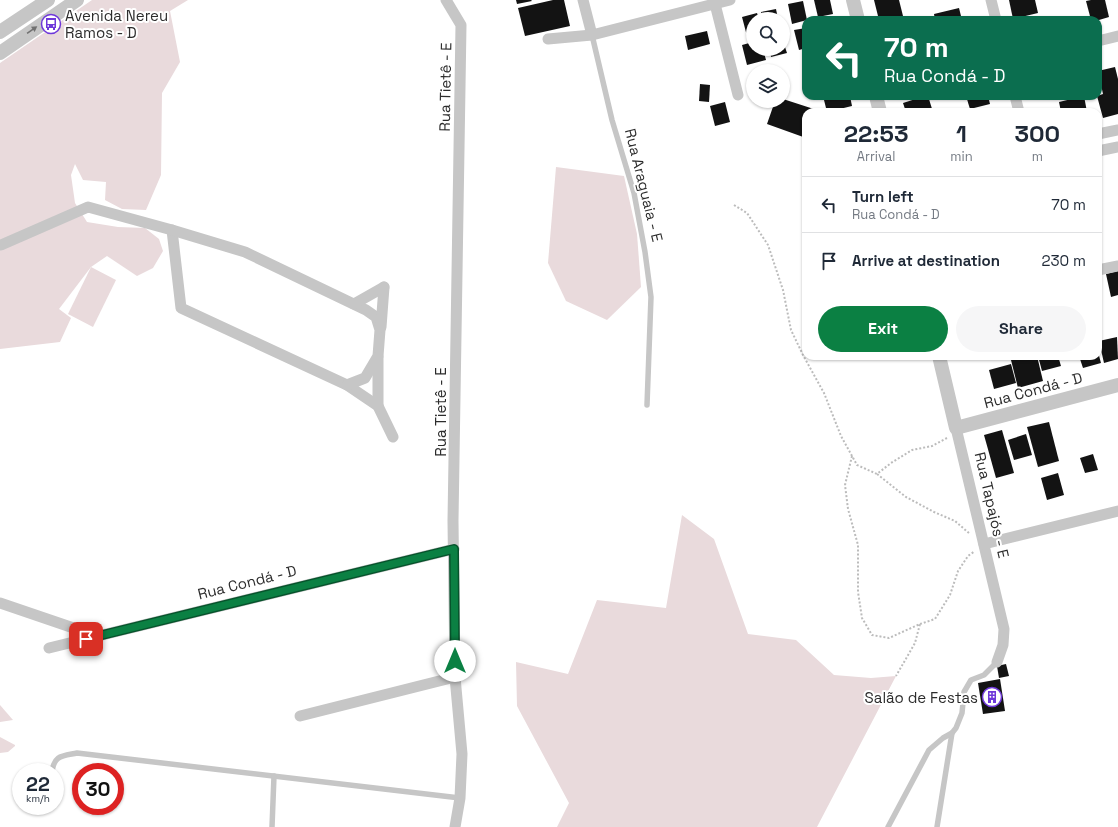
<!DOCTYPE html>
<meta charset="utf-8">
<style>
:root{--surface:#fff;--page:#f6f6f7;--text:#1f2937;--muted:#747a83;--line:#e0e1e3;--accent:#0b8043}
body{margin:0;font-family:"Space Grotesk",sans-serif;background:var(--page);color:var(--text);height:100vh;display:flex;flex-direction:column;font-size:15px;white-space:nowrap}
*{box-sizing:border-box;margin:0}
p{font-size:13px;color:var(--muted)}
.icon{flex:none;width:22px;height:22px;fill:none;stroke:currentColor;stroke-width:2;stroke-linecap:round;stroke-linejoin:round}
.map{position:relative;flex:1;overflow:hidden}
.side{position:absolute;left:802px;top:108px;width:300px;height:252px;display:flex;flex-direction:column;background:var(--surface);border-radius:12px;box-shadow:0 1px 3px #0004}
.side>*{flex:none}
.top-card{position:absolute;left:802px;top:16px;width:300px;height:84px;border-radius:12px;box-shadow:0 1px 3px #0004;background:#0b6e4f;color:#fff;overflow:hidden}
.controls{position:absolute;left:746px;top:12px;display:grid;gap:8px}
.controls a{display:grid;place-items:center;width:44px;height:44px;border-radius:50%;background:var(--surface);box-shadow:0 1px 3px #0004;font-size:20px}
.speed{position:absolute;left:12px;top:763px;display:flex;gap:8px;font-size:20px;font-weight:700;text-align:center}
.speed>*{display:grid;place-content:center;width:52px;height:52px;border-radius:50%;background:var(--surface);box-shadow:0 1px 3px #0004;line-height:1}
.speed small{font-size:10px;font-weight:400}
.speed .limit{border:6px solid #d22;background:#fff;color:#111}
.pin{position:absolute;display:grid;place-items:center;width:34px;height:34px;color:#fff;margin:-17px;border-radius:8px;box-shadow:0 2px 6px #0006}
.me{position:absolute;width:44px;margin:-22px;rotate:0deg;stroke-linejoin:round;filter:drop-shadow(0 0 3px #0008)}
.turn{display:flex;align-items:center;gap:14px;height:84px;padding:0 16px;font-size:18px}
.turn .icon{width:52px;height:52px;stroke-width:2.5}
.turn b{display:block;font-size:28px;line-height:34px}
.eta{display:flex;justify-content:space-evenly;align-items:center;height:68px;text-align:center}
.eta b{font-size:24px;font-weight:600;line-height:28px}
.action{display:flex;gap:8px;margin-top:auto;padding:8px 16px}
.action a{flex:1;height:46px;border-radius:24px;background:var(--accent);color:#fff;font-size:16px;font-weight:600;line-height:46px;text-align:center}
.action a+a{background:var(--page);color:var(--text)}
ul{padding:0;list-style:none}
li{display:flex;align-items:center;gap:12px;height:56px;padding:0 16px;border-top:1px solid var(--line)}
li div{flex:1}
li b{display:block;font-size:15px}
li em{font-style:normal}
.map>svg:first-child{display:block}
.green{fill:#e9dadc}
.building{fill:#131313}
.lines{fill:none;stroke-linecap:round;stroke-linejoin:round}
.path{stroke:#bcbcbc;stroke-width:2;stroke-dasharray:2 2;stroke-linecap:butt}
.service{stroke:#c6c6c6;stroke-width:5.5}
.minor{stroke:#c6c6c6;stroke-width:11}
.tertiary{stroke:#c6c6c6;stroke-width:14}
.oneway{fill:#717171}
.route-casing{stroke:#07532c;stroke-width:10}
.route{stroke:#0b8043;stroke-width:7}
.labels{text-anchor:middle;dominant-baseline:central;stroke-width:4;stroke-linejoin:round;paint-order:stroke}
.poi-label{font-size:15px;fill:#2c2c2c;stroke:#fff;text-anchor:start}
.street-label{font-size:15px;fill:#2c2c2c;stroke:#fff}
</style>
<div class="map">
<svg width="1118" height="827" viewBox="0 0 1118 827">
<rect width="100%" height="100%" fill="#fff"/>
<g class="green">
<path d="M92,0H188L170,11L180,62L162,93L161,175L146,210L122,209L105,200L106,182L83,180L75,164L71,175L75,203L87,222L118,227L145,228L159,239L163,251L153,268L137,276L107,256L91,267L59,309L71,318L60,342L0,349V63Z"/>
<path d="M556,167L624,176L637,234L641,287L607,320L566,301L548,263Z"/>
<path d="M91,267L116,280L93,327L68,314Z"/>
<path d="M682,515L714,539L748,634L796,640L834,675L871,678L896,676L817,827H557L569,803L517,706L516,662L568,674L597,600L666,608Z"/>
<path d="M0,705L13,720L0,722Z"/>
<path d="M0,737L15,745V746L8,752L0,753Z"/>
</g>
<g class="building">
<path d="M516,0H531L532,1L517,4Z"/>
<path d="M553,0H564L570,26L525,36L518,8Z"/>
<path d="M814,0H830L833,14L818,17Z"/>
<path d="M874,0H899L904,20H879Z"/>
<path d="M1009,0H1035L1038,13L1013,19Z"/>
<path d="M1091,0H1105L1109,17L1099,20H1091L1086,1Z"/>
<path d="M803,1L807,20L792,24L788,4Z"/>
<path d="M959,8L962,20H935L934,14Z"/>
<path d="M776,9L778,19H762L761,12Z"/>
<path d="M757,13L759,19H753V35L747,36L742,17Z"/>
<path d="M806,28V48L799,50L794,30Z"/>
<path d="M707,31L710,44L688,50L685,36Z"/>
<path d="M783,41L787,53L771,57L770,49H783Z"/>
<path d="M753,42V49H763L766,60L747,65L742,45Z"/>
<path d="M1115,67L1118,79V114L1103,118L1097,96L1103,94L1098,71Z"/>
<path d="M700,84L710,85L709,102L699,101Z"/>
<path d="M823,96H850L852,106L827,112Z"/>
<path d="M925,96H928L933,112H906L903,103Z"/>
<path d="M966,96H988L990,104L970,109Z"/>
<path d="M1084,96L1087,112H1061L1059,102Z"/>
<path d="M783,99L823,112H806V138L767,124L775,101H783Z"/>
<path d="M725,102L730,122L715,126L710,106Z"/>
<path d="M1118,271V295L1111,297L1106,274Z"/>
<path d="M1117,337L1118,359L1104,363L1099,341Z"/>
<path d="M1098,352L1101,363L1083,368L1079,356H1098Z"/>
<path d="M1010,356H1037L1043,381L1018,388Z"/>
<path d="M1038,356H1058L1061,366L1042,371Z"/>
<path d="M1011,364L1016,383L994,389L989,370Z"/>
<path d="M1049,422L1059,461L1038,467L1027,427Z"/>
<path d="M1002,430L1014,473L996,478L984,435Z"/>
<path d="M1026,434L1032,455L1014,460L1008,440Z"/>
<path d="M1093,454L1098,470L1085,473L1080,458Z"/>
<path d="M1058,473L1064,495L1047,500L1041,478Z"/>
<path d="M1006,664L1009,676L999,678L997,666Z"/>
<path d="M1000,679L1005,711L983,714L978,683Z"/>
</g>
<g class="lines">
<g class="path">
<path d="M734,205L747,213L768,245L783,290L791,330L803,355L824,393L841,436L857,465L877,474"/>
<path d="M947,438L932,446L912,450L891,463L877,474L906,497L934,512L955,521L970,534"/>
<path d="M852,456L845,485L848,509L858,545V592L862,618L872,635L889,638L920,624L915,643L896,676"/>
<path d="M920,624L935,619L950,595L958,571L968,556L975,551"/>
</g>
<g class="service">
<path d="M592,35L612,120L634,193L645,252L651,297L647,405"/>
<path d="M52,772C54,755 62,756 77,753L460,798"/>
<path d="M272,827L274,776"/>
<path d="M888,827L929,750L943,738L952,733L956,728L962,713L964,692L971,680L984,675L997,662"/>
<path d="M937,827L952,733"/>
</g>
<g class="minor">
<path d="M446,0L461,25L453,521L455,677L462,754L460,798L455,827"/>
<path d="M583,0L592,35"/>
<path d="M714,0L738,95"/>
<path d="M991,0L996,20"/>
<path d="M548,39L592,35L730,0"/>
<path d="M1098,41L1118,36"/>
<path d="M1015,96L1019,112"/>
<path d="M1098,134L1118,130"/>
<path d="M1098,151L1118,147"/>
<path d="M172,230L181,308L347,385L378,406L393,437"/>
<path d="M0,245H1L88,207L172,230L245,252L366,310L376,317L380,330L378,356L365,378L347,385"/>
<path d="M1098,270L1118,266"/>
<path d="M354,304L384,287"/>
<path d="M381,327L384,287"/>
<path d="M378,406V357"/>
<path d="M956,428L1004,629L1003,645L997,662"/>
<path d="M984,544L1118,511"/>
<path d="M0,603L97,636"/>
<path d="M49,648L454,549"/>
<path d="M300,716L455,677"/>
</g>
<g class="tertiary">
<path d="M853,0L858,20"/>
<path d="M0,32L48,0"/>
<path d="M0,53L77,0"/>
<path d="M876,96L880,112"/>
<path d="M939,356L956,428L1118,385"/>
</g>
</g>
<defs><path id="oneway-solid" d="M-6-.8H1V-3.2L6.5 0L1 3.2V.8H-6Z"/></defs>
<use class="oneway" href="#oneway-solid" transform="translate(32 30) rotate(-35)"/>
<g class="lines">
<g class="route-casing">
<path id="route" d="M86,639L454,549L455,661"/>
</g>
<use href="#route" class="route"/>
</g>
<defs>
<g id="bus-ring" transform="scale(1)"><circle r="9.5" fill="#fff" stroke="#6f38da" stroke-width="1.5"/><path d="M-5-6H5V4H4V6H2V4H-2V6H-4V4H-5ZM-3.5-4V0h7V-4ZM-3.5 1.2v1.5H-2V1.2ZM2 1.2v1.5H3.5V1.2Z" fill="#6f38da"/></g>
<g id="building-ring" transform="scale(1)"><circle r="9.5" fill="#fff" stroke="#6f38da" stroke-width="1.5"/><path d="M-4-6H4V6H1V3H-1V6H-4ZM-2.5-4.3h1.7v1.8h-1.7ZM.8-4.3h1.7v1.8H.8ZM-2.5-1h1.7V.8h-1.7ZM.8-1h1.7V.8H.8Z" fill="#6f38da"/></g>
</defs>
<g fill-rule="evenodd">
<use href="#bus-ring" x="51" y="24"/>
<use href="#building-ring" x="992" y="697"/>
</g>
<g class="labels">
<g class="poi-label">
<text x="65" y="15">Avenida Nereu<tspan x="65" dy="17">Ramos - D</tspan></text>
<text x="978" y="697" text-anchor="end">Salão de Festas</text>
</g>
<g class="street-label">
<text transform="translate(445 87) rotate(-89)">Rua Tietê - E</text>
<text transform="translate(644 185) rotate(76)">Rua Araguaia - E</text>
<text transform="translate(1033 390) rotate(-15)">Rua Condá - D</text>
<text transform="translate(440 412) rotate(-90)">Rua Tietê - E</text>
<text transform="translate(992 505) rotate(77)">Rua Tapajós - E</text>
<text transform="translate(247 582) rotate(-14)">Rua Condá - D</text>
</g>
</g>
</svg>
<div class="controls">
<a><svg class="icon" aria-label="search" viewBox="0 0 24 24"><circle cx="10" cy="10" r="6"/><path d="M15 15l6 6"/></svg></a>
<a><svg class="icon" aria-label="layers" viewBox="0 0 24 24"><path d="M12 4l9 5-9 5-9-5zM3 14l9 5 9-5"/></svg></a>
</div>
<div class="speed"><div>22<small>km/h</small></div><div class="limit">30</div></div>
<div class="pin" style="left:86px;top:639px;background:#d93025"><svg class="icon" aria-label="arrive" viewBox="0 0 24 24"><path d="M6 21V4h12l-3 4 3 4H6"/></svg></div>
<svg class="me" style="left:455px;top:661px" viewBox="-20 -20 40 40"><circle r="19" fill="#fff"/><path d="M0-13L10 11 0 6-10 11z" fill="#0b8043"/></svg>
<div class="top-card">
<div class="turn"><svg class="icon" aria-label="left" viewBox="0 0 24 24"><path d="M17 20v-9H6M10 6l-5 5 5 5"/></svg><div><b>70 m</b>Rua Condá - D</div></div>
</div>
<section class="side">
<div class="eta">
<div><b>22:53</b><p>Arrival</p></div>
<div><b>1</b><p>min</p></div>
<div><b>300</b><p>m</p></div>
</div>
<ul>
<li><svg class="icon" aria-label="left" viewBox="0 0 24 24"><path d="M17 20v-9H6M10 6l-5 5 5 5"/></svg><div><b>Turn left</b><p>Rua Condá - D</p></div><em>70 m</em></li>
<li><svg class="icon" aria-label="arrive" viewBox="0 0 24 24"><path d="M6 21V4h12l-3 4 3 4H6"/></svg><div><b>Arrive at destination</b></div><em>230 m</em></li>
</ul>
<div class="action"><a>Exit</a><a>Share</a></div>
</section>
</div>
